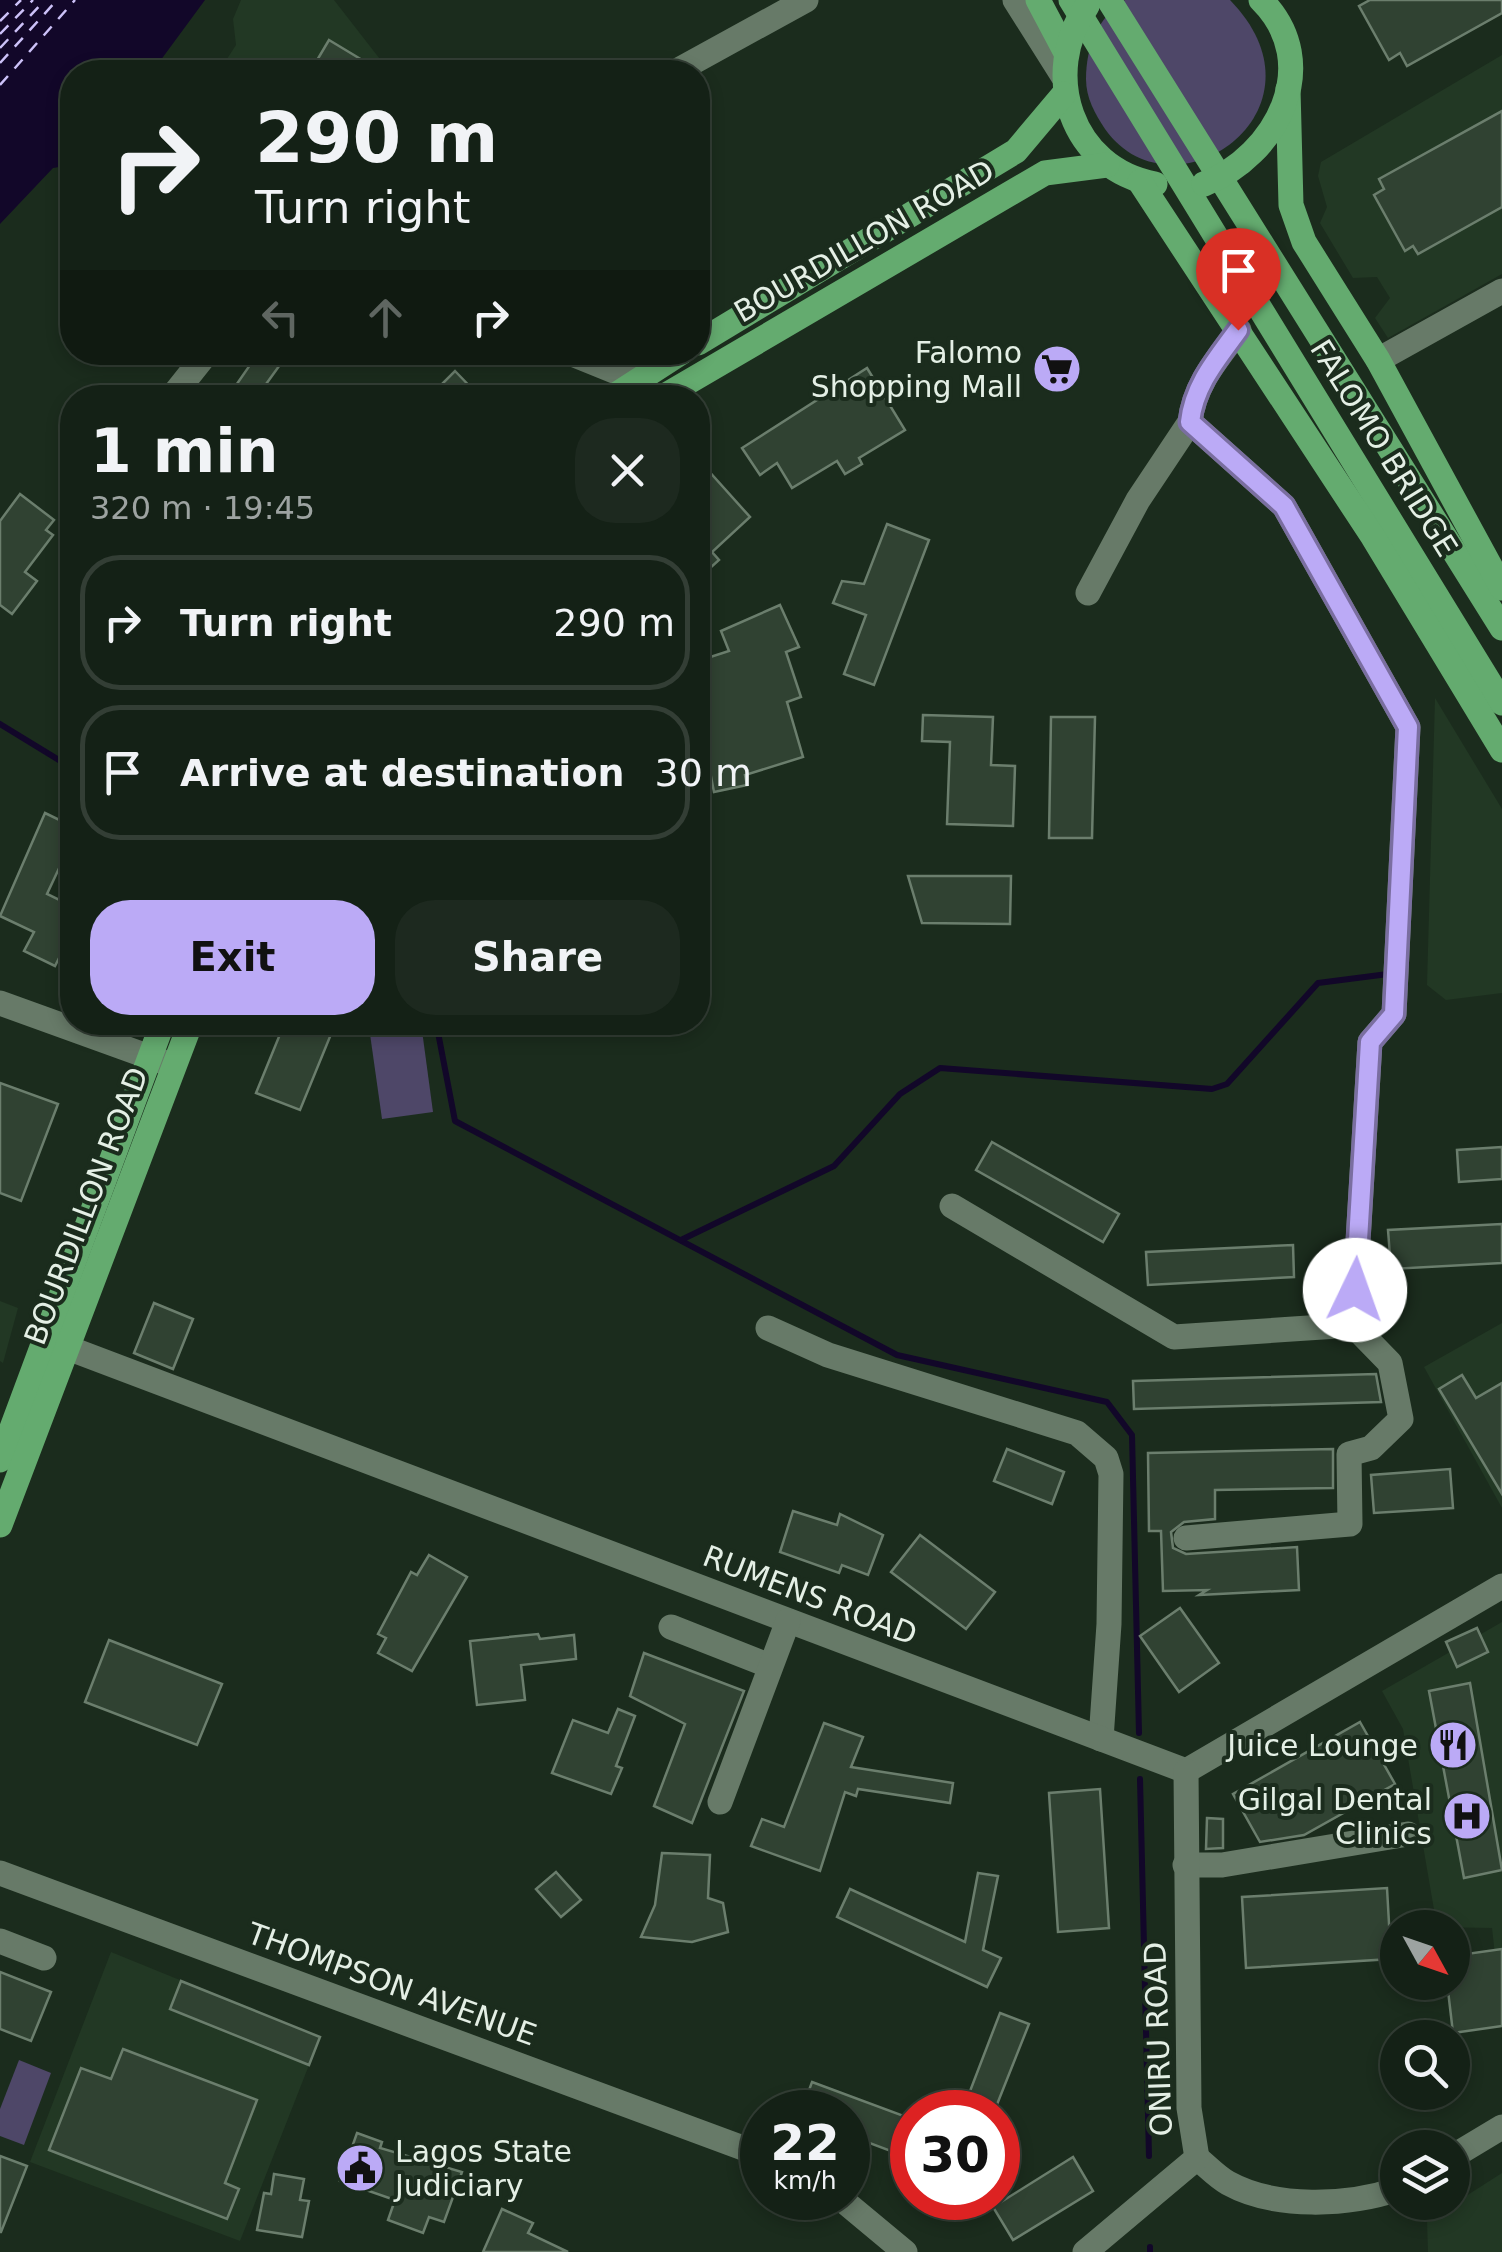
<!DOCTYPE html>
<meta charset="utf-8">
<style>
:root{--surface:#142116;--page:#1d291f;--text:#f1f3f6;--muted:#9da3a1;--line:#333e35;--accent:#bbaaf6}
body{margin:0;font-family:"DejaVu Sans",sans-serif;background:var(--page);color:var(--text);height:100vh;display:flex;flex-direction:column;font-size:38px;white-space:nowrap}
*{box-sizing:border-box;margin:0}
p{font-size:32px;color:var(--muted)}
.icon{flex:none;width:55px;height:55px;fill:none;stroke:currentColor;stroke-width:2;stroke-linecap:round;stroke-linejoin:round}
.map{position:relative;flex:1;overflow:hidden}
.details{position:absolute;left:60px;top:385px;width:650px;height:650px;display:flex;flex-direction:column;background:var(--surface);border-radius:40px;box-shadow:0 5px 15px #0003,0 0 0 2px var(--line)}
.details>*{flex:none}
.guide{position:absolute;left:60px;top:60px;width:650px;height:305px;border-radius:40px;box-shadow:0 5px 15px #0003,0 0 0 2px var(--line);background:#142116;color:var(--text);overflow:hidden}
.needle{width:65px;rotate:130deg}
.controls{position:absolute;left:1380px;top:1910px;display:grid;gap:20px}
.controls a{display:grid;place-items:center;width:90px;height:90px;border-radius:50%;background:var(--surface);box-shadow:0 5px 15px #0003,0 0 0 2px var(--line);font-size:50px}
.speed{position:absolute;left:740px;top:2090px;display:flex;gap:20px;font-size:50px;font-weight:700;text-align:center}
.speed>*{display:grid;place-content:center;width:130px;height:130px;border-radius:50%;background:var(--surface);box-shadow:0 5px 15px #0003,0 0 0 2px var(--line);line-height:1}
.speed small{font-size:25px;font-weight:400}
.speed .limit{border:15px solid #d22;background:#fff;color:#111}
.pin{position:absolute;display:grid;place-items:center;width:85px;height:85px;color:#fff;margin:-102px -42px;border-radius:50% 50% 50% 0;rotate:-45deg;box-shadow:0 0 10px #0007}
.pin .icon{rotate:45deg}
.me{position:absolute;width:110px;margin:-55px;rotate:3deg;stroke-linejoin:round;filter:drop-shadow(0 0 8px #0008)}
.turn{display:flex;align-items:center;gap:35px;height:210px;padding:0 30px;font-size:45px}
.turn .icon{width:130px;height:130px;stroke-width:2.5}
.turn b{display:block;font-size:70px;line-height:85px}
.lanes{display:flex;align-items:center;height:95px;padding:0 30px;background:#0003;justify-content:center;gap:50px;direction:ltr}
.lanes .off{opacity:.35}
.round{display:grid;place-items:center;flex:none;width:105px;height:105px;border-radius:40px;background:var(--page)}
.headline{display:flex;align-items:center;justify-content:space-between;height:170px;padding:0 30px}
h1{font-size:60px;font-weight:700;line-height:75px}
.button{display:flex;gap:20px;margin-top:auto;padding:20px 30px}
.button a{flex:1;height:115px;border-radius:40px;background:var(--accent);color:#111;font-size:40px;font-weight:700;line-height:115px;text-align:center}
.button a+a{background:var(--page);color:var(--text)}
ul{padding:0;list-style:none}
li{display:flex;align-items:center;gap:30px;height:135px;margin:0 20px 15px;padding:0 10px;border:5px solid var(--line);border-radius:40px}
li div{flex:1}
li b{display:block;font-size:38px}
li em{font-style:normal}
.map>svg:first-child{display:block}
.built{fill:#223824}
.green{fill:#4e4768}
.water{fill:#120729}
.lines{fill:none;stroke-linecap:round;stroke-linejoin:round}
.stream{stroke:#120729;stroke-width:6}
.ferry{stroke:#ccc1f8;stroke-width:2.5;stroke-dasharray:12 10;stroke-linecap:butt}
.building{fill:#304232;stroke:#6b7e6d;stroke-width:2.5}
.minor{stroke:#677a68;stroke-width:25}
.major{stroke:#64ab6f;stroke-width:25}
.route-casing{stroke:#7a6ea0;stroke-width:25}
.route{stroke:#bbaaf6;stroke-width:18}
.labels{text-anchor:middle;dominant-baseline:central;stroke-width:8;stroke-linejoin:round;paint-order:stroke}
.street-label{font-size:30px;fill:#e4efe5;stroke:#1b2c1d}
.poi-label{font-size:30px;fill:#e4efe5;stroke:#1b2c1d;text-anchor:end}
</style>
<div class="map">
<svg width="1502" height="2252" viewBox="0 0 1502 2252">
<rect width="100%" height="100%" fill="#1b2c1d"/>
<g class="built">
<path d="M241,0H334L390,72H225L223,65L236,45L233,19Z"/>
<path d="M1502,55V274L1388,338L1375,318L1390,298L1377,277L1353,278L1320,223L1327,207L1318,176L1321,162Z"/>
<path d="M1435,698L1502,809V993L1446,1000L1427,985Z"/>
<path d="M0,1301L18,1308L3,1363L0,1361Z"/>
<path d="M1502,1323V1508L1424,1367Z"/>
<path d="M1502,1622V2017L1492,1928L1437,1927L1403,1729L1382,1691Z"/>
<path d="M111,1952L320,2037L240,2241L30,2162Z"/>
<path d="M1502,2173V2252H1428L1427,2221Z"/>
</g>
<g class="green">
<path d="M1125,0H1230C1338,111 1172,224 1105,129C1095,114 1086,98 1086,79C1086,48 1097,18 1125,0Z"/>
<path d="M398,1022L421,1023L433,1112L382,1119L369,1027Z"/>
<path d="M19,2060L51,2073L24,2145L0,2136V2109Z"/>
</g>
<path class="water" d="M0,0H205L152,72H72V165L53,168L0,224Z"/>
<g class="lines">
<g class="stream">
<path d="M0,724L72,768"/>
<path d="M436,1022L455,1121L897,1355L1107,1402L1132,1435L1139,1733"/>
<path d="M681,1240L834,1166L900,1094L940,1068L1212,1089L1227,1084L1318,983L1388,974"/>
<path d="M1140,1779L1149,2156"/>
<path d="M1150,2252V2247"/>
</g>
<g class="ferry">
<path d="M0,21L21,0"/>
<path d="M0,34L33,0"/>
<path d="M0,48L45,0"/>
<path d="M0,63L57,0"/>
<path d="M0,85L75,0"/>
</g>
</g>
<g class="building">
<path d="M1370,0H1502V13L1407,66L1400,53L1389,60L1359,6Z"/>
<path d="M329,40L382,72H310Z"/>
<path d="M1502,111V207L1418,254L1413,246L1405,251L1374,195L1384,189L1379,179Z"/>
<path d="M259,352H269L282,362L256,398H241L232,391Z"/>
<path d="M867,368L905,430L859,458L862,464L845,474L837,461L792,488L777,463L760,475L742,448Z"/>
<path d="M455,371L481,398H428Z"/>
<path d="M698,459L750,517L712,552L719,560L698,579Z"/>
<path d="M20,494L54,520L46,530L53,535L25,572L37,581L12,614L0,605V521Z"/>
<path d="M887,524L929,540L874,685L844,674L866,615L833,603L842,581L864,584Z"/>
<path d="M780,605L799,647L786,652L801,697L787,702L803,757L745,775L747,785L714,792L702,730L698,732V661L729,651L721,631Z"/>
<path d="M923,715L993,717L991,765L1015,766L1013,826L947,824L950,742L922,741Z"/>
<path d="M1051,717H1095L1092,838H1049Z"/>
<path d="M45,813L72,826V867L62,862L47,894L72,906V949L65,946L55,966L24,951L34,932L0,916Z"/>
<path d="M908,876H1011L1010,924L922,923Z"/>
<path d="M285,1022H336L300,1110L256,1093Z"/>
<path d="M0,1083L58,1104L21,1201L0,1193Z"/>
<path d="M992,1142L1119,1214L1103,1242L976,1170Z"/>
<path d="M1502,1147V1179L1459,1182L1457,1150Z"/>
<path d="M1502,1224V1263L1391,1269L1388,1230Z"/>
<path d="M1293,1245L1294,1277L1148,1285L1146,1252Z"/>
<path d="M154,1303L193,1319L173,1369L134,1353Z"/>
<path d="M1376,1374L1381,1402L1134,1409L1133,1381Z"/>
<path d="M1462,1375L1476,1398L1502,1383V1494L1439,1389Z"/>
<path d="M1007,1449L1064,1472L1052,1504L994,1481Z"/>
<path d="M1333,1449V1488L1215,1490V1519L1184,1522L1171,1532L1173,1548L1186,1554L1297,1547L1299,1590L1199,1595L1207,1590L1163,1591L1161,1531H1149L1148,1453Z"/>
<path d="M1450,1469L1453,1508L1374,1513L1371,1475Z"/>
<path d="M793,1511L837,1525L840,1514L883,1535L868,1575L842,1565L839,1573L780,1552Z"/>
<path d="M920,1535L995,1592L966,1629L891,1572Z"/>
<path d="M429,1555L467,1577L412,1671L378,1653L386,1638L378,1634L411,1572L417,1575Z"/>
<path d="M1180,1608L1219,1663L1179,1692L1140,1636Z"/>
<path d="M1477,1628L1488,1652L1457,1667L1446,1642Z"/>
<path d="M538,1634L540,1639L574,1635L576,1659L521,1665L525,1700L477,1705L470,1641Z"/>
<path d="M109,1640L222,1684L197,1745L85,1702Z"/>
<path d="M644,1653L744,1691L692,1823L654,1806L685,1724L630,1696Z"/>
<path d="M1470,1683L1502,1870L1464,1878L1429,1691Z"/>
<path d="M618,1709L635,1716L616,1766L622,1768L611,1794L552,1773L573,1720L608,1733Z"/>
<path d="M1360,1722L1395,1784L1304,1835L1260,1842L1233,1794Z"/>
<path d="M824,1723L863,1737L851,1767L953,1783L950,1803L858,1789L856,1796L845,1792L820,1871L751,1846L762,1819L784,1827Z"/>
<path d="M1100,1789L1109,1928L1058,1932L1049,1793Z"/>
<path d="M1207,1818L1223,1819V1848L1206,1849Z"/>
<path d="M662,1853L710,1855L708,1898L723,1903L728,1932L692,1942L641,1937L655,1905Z"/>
<path d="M556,1872L581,1900L561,1917L536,1889Z"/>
<path d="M978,1873L998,1876L983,1950L1001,1958L987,1987L837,1917L850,1889L965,1942Z"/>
<path d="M1387,1888L1391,1959L1246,1968L1242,1897Z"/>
<path d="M1502,1949V2026L1453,2033L1447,1982H1452V1956Z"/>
<path d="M0,1972L51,1992L31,2041L0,2029Z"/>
<path d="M181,1981L320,2037L309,2065L170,2009Z"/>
<path d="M1000,2013L1029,2024L994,2112H962Z"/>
<path d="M123,2049L257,2100L225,2183L239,2189L227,2219L49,2150L81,2068L111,2079Z"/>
<path d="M812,2082L912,2119V2159L848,2135V2112H801Z"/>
<path d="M357,2133L382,2142L380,2148L462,2172L444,2222L429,2217L423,2233L388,2220L395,2200L340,2181Z"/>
<path d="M0,2156L27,2166L1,2232H0Z"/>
<path d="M1073,2157L1093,2191L1013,2240L993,2207Z"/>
<path d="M274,2174L304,2179L300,2200L309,2201L302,2237L257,2230L264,2193L271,2194Z"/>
<path d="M502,2209L533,2223L528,2233L568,2252H483Z"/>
</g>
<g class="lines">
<g class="minor">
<path d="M1015,0L1063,76"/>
<path d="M675,72L806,0"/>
<path d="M567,352L636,380L648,398"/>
<path d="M1378,360L1502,291"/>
<path d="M171,398L206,354"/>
<path d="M1088,593L1138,500L1190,422"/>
<path d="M0,1003L169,1064"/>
<path d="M952,1206L1174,1337L1353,1325"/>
<path d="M768,1328L828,1355L1077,1433L1106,1458L1111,1474L1109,1624L1101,1739"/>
<path d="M68,1348L1186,1771L1502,1586"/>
<path d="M1186,1538L1350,1524L1349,1454L1371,1448L1401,1419L1390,1363L1353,1325L1370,1042L1394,1014L1408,727L1284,506L1190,422C1194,385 1217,359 1239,330"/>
<path d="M671,1627L770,1666"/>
<path d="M720,1802L788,1621"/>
<path d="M1185,1865H1222L1408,1834"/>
<path d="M0,1873L762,2155"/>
<path d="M0,1941L44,1958"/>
<path d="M1452,2157L1502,2127"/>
<path d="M1197,2158C1207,2166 1217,2177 1228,2183C1275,2209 1348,2206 1398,2189"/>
<path d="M840,2198L905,2252"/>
<path d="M1085,2252L1197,2158L1189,2108L1186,1771"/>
</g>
<g class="major">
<path d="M1038,0L1065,51"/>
<path d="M1071,0L1502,703"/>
<path d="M1109,0L1502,628"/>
<path d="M1087,6C1040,73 1071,169 1155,184"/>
<path d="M1288,89L1291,205L1304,242L1378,360L1502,588"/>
<path d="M1140,182L1373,537L1502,750"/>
<path d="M1204,184C1276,156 1325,64 1261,0"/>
<path d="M698,343L1016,151L1064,94"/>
<path d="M611,398L682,352"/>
<path d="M661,398L1045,173L1107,165"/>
<path d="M0,1460L163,1022"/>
<path d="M0,1525L191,1022"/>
</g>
</g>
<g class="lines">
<g class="route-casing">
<path id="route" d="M1238,330C1217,359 1194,385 1190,422L1284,506L1408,727L1394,1014L1370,1042L1355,1290"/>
</g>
<use href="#route" class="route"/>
</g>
<defs>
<g id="supermarket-disc" transform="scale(2.5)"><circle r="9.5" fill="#bbaaf6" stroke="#1b2c1d"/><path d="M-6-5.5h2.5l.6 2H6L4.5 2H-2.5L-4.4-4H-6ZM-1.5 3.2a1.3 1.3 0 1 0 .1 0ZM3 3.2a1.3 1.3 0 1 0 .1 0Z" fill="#111"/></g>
<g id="restaurant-disc" transform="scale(2.5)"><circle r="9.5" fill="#bbaaf6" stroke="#1b2c1d"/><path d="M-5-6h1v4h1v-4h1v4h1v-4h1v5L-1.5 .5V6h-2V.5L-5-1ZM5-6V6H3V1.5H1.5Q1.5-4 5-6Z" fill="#111"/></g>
<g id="hospital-disc" transform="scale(2.5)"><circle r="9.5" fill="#bbaaf6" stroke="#1b2c1d"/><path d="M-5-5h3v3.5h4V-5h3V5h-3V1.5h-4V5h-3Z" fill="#111"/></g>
<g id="civic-disc" transform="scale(2.5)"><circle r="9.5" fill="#bbaaf6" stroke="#1b2c1d"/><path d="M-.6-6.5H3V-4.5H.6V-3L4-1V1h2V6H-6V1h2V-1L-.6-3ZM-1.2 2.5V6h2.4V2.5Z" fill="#111"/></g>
</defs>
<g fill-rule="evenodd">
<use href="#supermarket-disc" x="1057" y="369"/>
<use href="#restaurant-disc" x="1453" y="1745"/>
<use href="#hospital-disc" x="1467" y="1816"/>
<use href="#civic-disc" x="360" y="2168"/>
</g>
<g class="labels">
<g class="street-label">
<text transform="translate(864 241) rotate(-30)">BOURDILLON ROAD</text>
<text transform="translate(1384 448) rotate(58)">FALOMO BRIDGE</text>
<text transform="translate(86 1206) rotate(-69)">BOURDILLON ROAD</text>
<text transform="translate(810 1595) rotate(21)">RUMENS ROAD</text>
<text transform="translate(392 1984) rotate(20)">THOMPSON AVENUE</text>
<text transform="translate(1158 2039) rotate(-92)">ONIRU ROAD</text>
</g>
<g class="poi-label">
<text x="1022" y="352">Falomo<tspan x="1022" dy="34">Shopping Mall</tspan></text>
<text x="1418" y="1745">Juice Lounge</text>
<text x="1432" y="1799">Gilgal Dental<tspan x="1432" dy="34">Clinics</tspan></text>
<text x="395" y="2151" text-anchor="start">Lagos State<tspan x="395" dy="34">Judiciary</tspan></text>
</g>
</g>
</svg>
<div class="controls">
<a><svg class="needle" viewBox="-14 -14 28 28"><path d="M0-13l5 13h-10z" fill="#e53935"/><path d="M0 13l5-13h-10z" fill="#9da3a1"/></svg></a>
<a><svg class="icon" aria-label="search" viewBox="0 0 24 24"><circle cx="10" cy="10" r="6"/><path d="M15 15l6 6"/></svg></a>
<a><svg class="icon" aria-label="layers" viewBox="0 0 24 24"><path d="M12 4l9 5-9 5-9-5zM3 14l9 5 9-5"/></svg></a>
</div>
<div class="speed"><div>22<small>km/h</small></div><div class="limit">30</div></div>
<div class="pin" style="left:1238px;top:330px;background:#d93025"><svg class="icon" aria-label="arrive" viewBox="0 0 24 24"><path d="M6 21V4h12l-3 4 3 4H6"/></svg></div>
<svg class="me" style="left:1355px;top:1290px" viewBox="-20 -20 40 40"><circle r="19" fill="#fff"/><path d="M0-13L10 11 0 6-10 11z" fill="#bbaaf6"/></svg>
<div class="guide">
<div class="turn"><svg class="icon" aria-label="right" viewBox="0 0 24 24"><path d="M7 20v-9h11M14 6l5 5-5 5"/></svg><div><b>290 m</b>Turn right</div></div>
<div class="lanes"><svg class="icon off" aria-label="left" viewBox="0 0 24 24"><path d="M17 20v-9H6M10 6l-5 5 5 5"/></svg><svg class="icon off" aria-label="ahead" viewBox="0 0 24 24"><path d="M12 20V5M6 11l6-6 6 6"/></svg><svg class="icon" aria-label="right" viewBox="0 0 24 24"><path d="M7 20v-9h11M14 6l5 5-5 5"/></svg></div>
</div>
<section class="details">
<div class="headline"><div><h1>1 min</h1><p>320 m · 19:45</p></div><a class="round"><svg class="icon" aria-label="close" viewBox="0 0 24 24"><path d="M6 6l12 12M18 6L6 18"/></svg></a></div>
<ul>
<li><svg class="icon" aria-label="right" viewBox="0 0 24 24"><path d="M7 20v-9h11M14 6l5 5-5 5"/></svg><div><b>Turn right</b></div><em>290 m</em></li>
<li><svg class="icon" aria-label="arrive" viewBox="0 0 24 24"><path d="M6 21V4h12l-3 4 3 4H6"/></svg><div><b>Arrive at destination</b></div><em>30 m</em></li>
</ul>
<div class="button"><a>Exit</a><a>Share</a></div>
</section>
</div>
